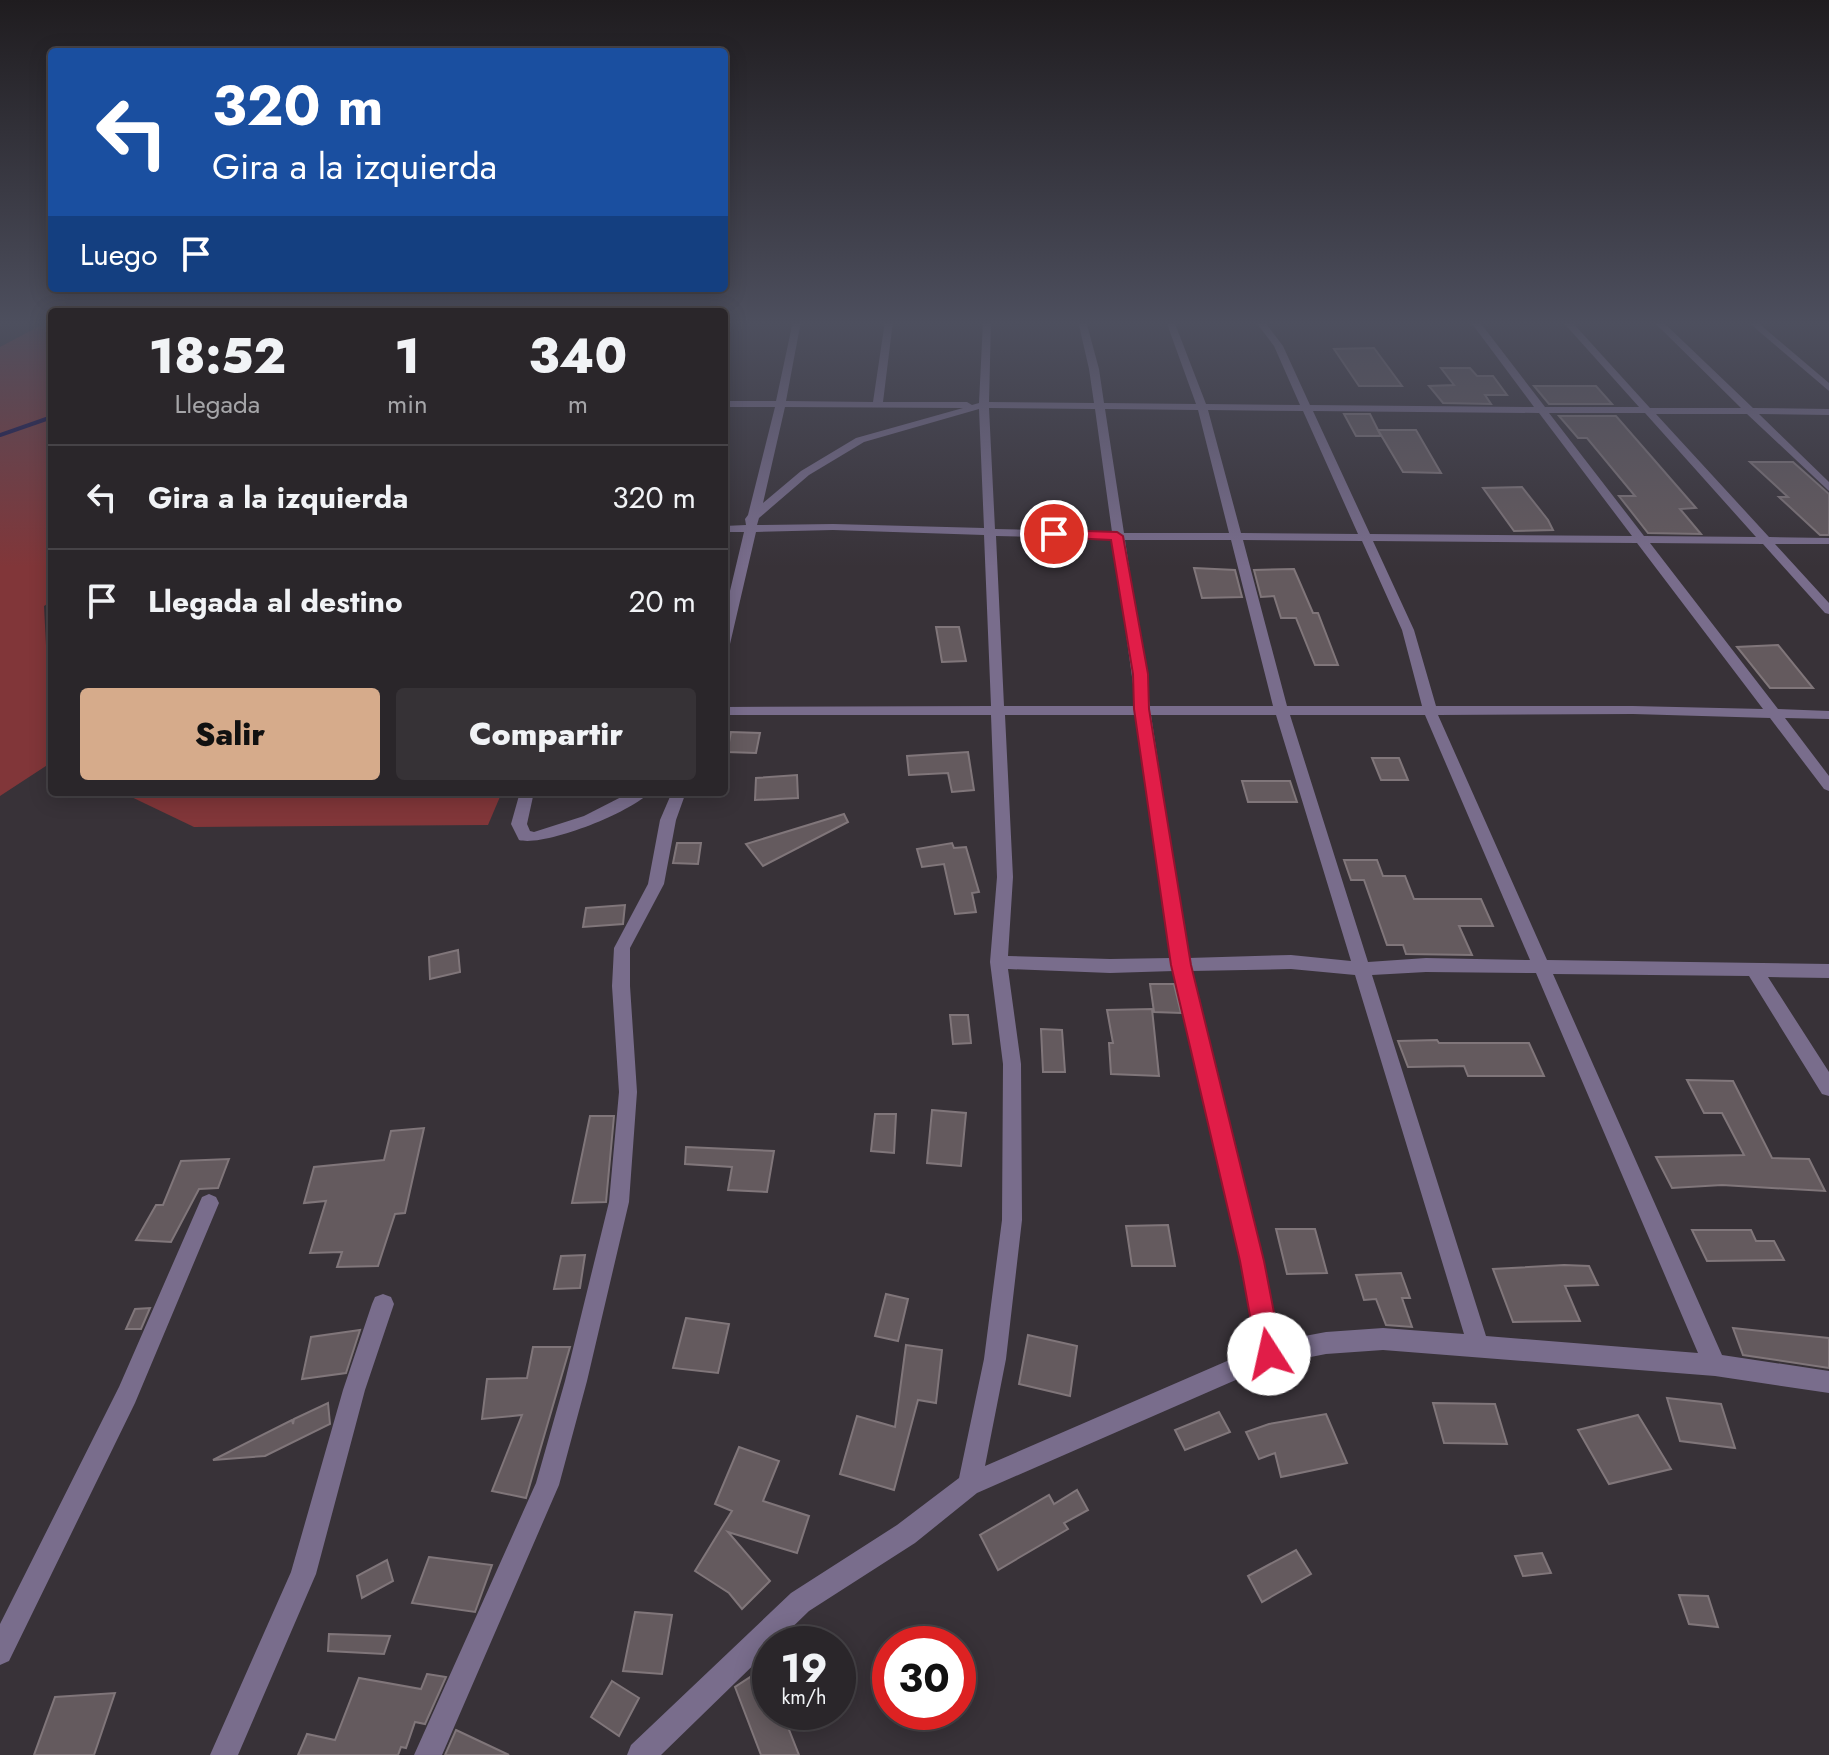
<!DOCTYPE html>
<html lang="es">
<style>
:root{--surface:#2a262a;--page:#363236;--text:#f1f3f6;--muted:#a5a5a8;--line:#464347;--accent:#d6ab8b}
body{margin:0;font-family:Jost,sans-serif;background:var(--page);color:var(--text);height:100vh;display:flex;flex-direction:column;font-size:30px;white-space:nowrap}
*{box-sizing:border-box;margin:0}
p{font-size:26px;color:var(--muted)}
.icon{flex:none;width:44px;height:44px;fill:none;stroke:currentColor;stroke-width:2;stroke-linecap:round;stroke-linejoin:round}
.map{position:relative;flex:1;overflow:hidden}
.details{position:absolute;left:48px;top:308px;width:680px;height:488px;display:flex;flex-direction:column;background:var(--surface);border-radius:8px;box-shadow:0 4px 20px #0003,0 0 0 2px var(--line)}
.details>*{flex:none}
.guide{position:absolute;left:48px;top:48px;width:680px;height:244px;border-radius:8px;box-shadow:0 4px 20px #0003,0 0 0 2px var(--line);background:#1a4fa0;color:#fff;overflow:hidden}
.speed{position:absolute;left:752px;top:1626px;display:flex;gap:16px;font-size:40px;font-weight:700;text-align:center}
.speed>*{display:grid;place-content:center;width:104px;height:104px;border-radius:50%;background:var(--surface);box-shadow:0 4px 20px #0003,0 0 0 2px var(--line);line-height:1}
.speed small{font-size:20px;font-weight:400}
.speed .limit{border:12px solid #d22;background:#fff;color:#111}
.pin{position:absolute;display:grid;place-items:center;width:68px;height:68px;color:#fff;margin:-34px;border:4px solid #fff;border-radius:50%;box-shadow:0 2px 8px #0007}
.me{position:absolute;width:88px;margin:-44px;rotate:350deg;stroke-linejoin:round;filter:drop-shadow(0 0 6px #0008)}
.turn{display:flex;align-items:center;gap:28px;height:168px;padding:0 32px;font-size:36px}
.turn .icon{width:104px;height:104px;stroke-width:2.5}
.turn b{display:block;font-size:56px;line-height:68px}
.then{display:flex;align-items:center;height:76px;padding:0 32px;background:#0003;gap:16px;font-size:30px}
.eta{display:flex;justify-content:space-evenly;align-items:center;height:136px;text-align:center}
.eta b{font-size:48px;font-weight:800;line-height:56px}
.action{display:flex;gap:16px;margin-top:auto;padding:16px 32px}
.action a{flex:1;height:92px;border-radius:8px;background:var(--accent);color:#111;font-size:32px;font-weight:800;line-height:92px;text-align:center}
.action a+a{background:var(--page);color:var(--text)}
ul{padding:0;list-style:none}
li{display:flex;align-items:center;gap:24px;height:104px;padding:0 32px;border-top:2px solid var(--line)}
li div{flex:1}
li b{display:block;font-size:30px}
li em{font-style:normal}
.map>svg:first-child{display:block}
.green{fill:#813639}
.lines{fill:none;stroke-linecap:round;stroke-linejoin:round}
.stream{stroke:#100b4a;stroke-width:4}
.building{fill:#645a5e;stroke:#80767a;stroke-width:2}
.street{fill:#796d8c;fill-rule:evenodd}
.route{fill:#e11d48;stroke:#92132f;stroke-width:2}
</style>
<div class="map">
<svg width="1829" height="1755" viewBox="0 0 1829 1755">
<rect width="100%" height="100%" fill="#383238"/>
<g class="green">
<path d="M49,321H52V601L44,606L52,762L0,796V347Z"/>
<path d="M121,792H502L488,825L194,827Z"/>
</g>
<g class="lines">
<path class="stream" d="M0,435L52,417"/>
</g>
<g class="building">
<path d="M1374,348L1402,386H1359L1334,349Z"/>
<path d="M1441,368H1470L1477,376H1493L1507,395H1485L1491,404L1443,403L1429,386L1454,385Z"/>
<path d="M1534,386H1596L1612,404H1549Z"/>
<path d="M1344,414H1370L1381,436H1356Z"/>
<path d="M1559,416H1616L1696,508L1680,509L1701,534L1648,533L1619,496H1635L1587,438H1578Z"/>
<path d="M1378,430H1416L1441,473L1403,472Z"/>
<path d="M1750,462H1793L1829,494V535H1820L1779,497H1788Z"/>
<path d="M1522,487L1548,520L1553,530L1514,531L1483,488Z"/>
<path d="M1194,568L1235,570L1242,597L1202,598Z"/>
<path d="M1294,569L1313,613H1318L1338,665H1315L1296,618H1281L1274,596L1261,597L1254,570Z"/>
<path d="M936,627H959L966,661L942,662Z"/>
<path d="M1778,645L1813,688H1770L1737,647Z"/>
<path d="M731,732L760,733L756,753L727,752Z"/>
<path d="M968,752L974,790L952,792L948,773L909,775L907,756Z"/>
<path d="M1372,758H1399L1408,780H1381Z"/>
<path d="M797,775L798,798L755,800L756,778Z"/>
<path d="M1242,781H1290L1297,802H1248Z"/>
<path d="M844,814L848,822L763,866L746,844Z"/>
<path d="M677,843H701L698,864L673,863Z"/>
<path d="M952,843L954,848L966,847L979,892L972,893L976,912L955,914L944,864L922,867L917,849Z"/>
<path d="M1344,860H1377L1383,876H1405L1414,899H1481L1493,926H1459L1472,955L1406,954L1403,945H1387L1364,880H1351Z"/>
<path d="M625,905L623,924L583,927L586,908Z"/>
<path d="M458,950L460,972L430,979L429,957Z"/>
<path d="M1150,984H1174L1181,1013L1154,1012Z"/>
<path d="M1152,1009L1159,1076L1111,1074L1109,1043H1113L1107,1010Z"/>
<path d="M950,1015H968L971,1043L953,1044Z"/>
<path d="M1041,1029L1062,1030L1065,1072H1043Z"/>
<path d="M1437,1040L1439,1043H1529L1544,1076H1468L1464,1066L1408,1067L1398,1041Z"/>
<path d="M1687,1080L1733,1081L1772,1158L1809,1159L1825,1191L1722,1185L1672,1188L1656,1157L1744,1155L1722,1113H1704Z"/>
<path d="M932,1110L966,1113L961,1166L927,1163Z"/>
<path d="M875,1114H896L894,1153L871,1151Z"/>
<path d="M590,1116H614L606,1202L572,1203Z"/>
<path d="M424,1128L405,1213L395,1214L378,1266L337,1267L342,1252L310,1253L326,1201L304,1203L314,1167L384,1160L391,1131Z"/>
<path d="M686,1147L774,1151L767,1192L728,1190L732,1167L685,1164Z"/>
<path d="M229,1159L218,1188L199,1189L171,1242L136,1240L156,1205H163L181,1161Z"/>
<path d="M1168,1225L1175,1266H1132L1126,1226Z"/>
<path d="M1276,1229H1315L1327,1273L1287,1274Z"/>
<path d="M1692,1230H1751L1756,1241H1774L1784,1260L1707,1261Z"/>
<path d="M585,1255L580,1288L554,1289L561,1256Z"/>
<path d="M1564,1265L1589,1266L1598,1285L1565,1286L1580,1321L1513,1322L1493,1269Z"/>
<path d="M1401,1273L1410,1298H1402L1412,1327L1386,1325L1376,1299L1364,1300L1356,1275Z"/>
<path d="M886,1294L908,1299L898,1341L875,1336Z"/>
<path d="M150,1308L141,1329H126L135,1309Z"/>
<path d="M686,1318L729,1324L718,1373L673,1368Z"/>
<path d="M1733,1328L1829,1338V1368L1743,1355Z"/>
<path d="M360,1330L346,1373L302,1379L311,1337Z"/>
<path d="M1028,1335L1077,1346L1070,1396L1019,1384Z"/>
<path d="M906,1345L942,1350L936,1403L918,1400L894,1490L840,1474L857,1416L895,1427Z"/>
<path d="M533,1347H570L526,1498L492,1491L522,1415L482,1419L487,1379L527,1378Z"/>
<path d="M1667,1398L1721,1404L1735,1448L1680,1441Z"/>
<path d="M328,1403L330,1424L265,1456L213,1460L292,1420L293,1424L294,1419Z"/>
<path d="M1433,1403L1495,1404L1507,1444L1444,1443Z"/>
<path d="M1219,1412L1230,1432L1185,1450L1175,1430Z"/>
<path d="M1326,1414L1347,1463L1281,1477L1275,1453L1259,1459L1246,1432L1269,1424Z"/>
<path d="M1638,1415L1671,1469L1609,1484L1578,1430Z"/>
<path d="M739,1447L779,1461L763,1501L809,1516L797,1553L728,1532L770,1581L742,1609L729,1593L695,1571L732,1511L715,1504Z"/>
<path d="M1077,1490L1088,1510L1064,1523L1068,1529L998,1570L980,1535L1049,1495L1054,1504Z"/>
<path d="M1296,1550L1311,1574L1262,1602L1248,1576Z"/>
<path d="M1542,1553L1551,1573L1523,1576L1515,1556Z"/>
<path d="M429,1557L492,1565L475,1612L412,1603Z"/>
<path d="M387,1560L393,1581L362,1598L357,1576Z"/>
<path d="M1679,1595L1708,1596L1718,1627L1689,1624Z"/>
<path d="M635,1612L672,1615L662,1674L623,1671Z"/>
<path d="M329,1634L390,1636L384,1654L328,1651Z"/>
<path d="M764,1668L770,1684V1712H782L799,1755H761L735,1687Z"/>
<path d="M427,1674L446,1677L425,1724L415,1722L406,1748L401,1747L398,1755H298L307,1734L335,1740L359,1678L421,1689Z"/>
<path d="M612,1681L639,1698L619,1736L591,1717Z"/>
<path d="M115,1693L94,1755H34L55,1697Z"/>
<path d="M456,1730L509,1755H445Z"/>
</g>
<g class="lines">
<g class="street">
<path d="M793,321H801L786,401L873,402L885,321H893L883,402H967L972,405L979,403L983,321H991L989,402L1094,403L1089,369L1078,321H1086L1099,369L1104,403L1196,404L1166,321H1174L1206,404L1300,405L1274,346L1255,321H1264L1283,346L1310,405L1534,407L1470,321H1479L1545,407H1639L1562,321H1571L1650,408H1741L1653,321H1662L1753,408L1829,409V415L1759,414L1829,482V491L1747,414H1656L1769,537L1829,538V544H1775L1829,603V614L1825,613L1763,544L1650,543L1778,709L1829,711V719L1785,718L1829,776V791L1824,789L1770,718L1633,714L1438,715L1547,960L1829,964V978L1768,977L1829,1072V1096L1822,1094L1749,976L1553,974L1722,1355L1829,1371V1393L1715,1376L1383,1350L1326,1354L1270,1365L977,1493L915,1543L809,1611L775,1644H770V1649L661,1755H627L631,1745L791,1593L897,1525L959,1478L984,1359L1002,1220L1003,1064L990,962L997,877L991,715H724V707L991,706L984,535L833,530L756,532L730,644L724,648V616L744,532H724V526L746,525L745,519L748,515L775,407H724V401H776ZM785,407L963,408L856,438L801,471L763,503ZM989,408L1095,409L1112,532L995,529ZM979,409L984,528L833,524L757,525L759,518L809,475L864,442ZM1105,409L1198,410L1229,533H1124ZM1208,410L1303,411L1358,534L1241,533ZM1313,411L1539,413L1632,536L1370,534ZM1549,413H1645L1756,537L1644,536ZM996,536L1113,539L1136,706H1004ZM1125,540H1231L1273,706H1150ZM1243,540L1362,541L1402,630L1422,706H1287ZM1373,541L1637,543L1763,709L1633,706H1436L1414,630ZM1005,715H1138L1171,958L1110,959L1008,956L1013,877ZM1151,715H1276L1351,961L1291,955L1188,958ZM1290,715H1425L1530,960L1426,958L1368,962ZM1008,969L1110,973L1174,971L1242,1261L1257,1348L985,1466L1006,1359L1022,1220L1021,1064ZM1291,969L1355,975L1464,1334L1383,1328L1326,1332L1278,1341L1262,1261L1191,971ZM1426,972L1536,973L1698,1353L1486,1336L1372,975Z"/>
<path d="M1747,321H1756L1829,383V391Z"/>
<path d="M520,792H534L527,824L530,831L534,832L584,816L631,792H650C632,812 545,847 519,840L511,824Z"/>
<path d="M672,792H686L676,820L664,884L630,948V986L637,1092L629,1202L587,1381L559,1485L442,1755H414L536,1483L565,1381L609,1202L619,1092L612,986L614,948L648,884L660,820Z"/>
<path d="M209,1194L216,1197L219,1203L135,1403L9,1661L0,1665V1624L119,1387L202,1197Z"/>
<path d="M383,1294L391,1297L394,1304L365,1390L316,1574L238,1755H210L291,1572L343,1390L372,1304L375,1297Z"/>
</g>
</g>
<linearGradient id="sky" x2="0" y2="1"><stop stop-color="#1f1c1f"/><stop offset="0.57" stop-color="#4d4f5e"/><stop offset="1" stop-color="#4d4f5e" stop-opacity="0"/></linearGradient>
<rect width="1829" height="567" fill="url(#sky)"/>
<path class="route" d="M1054,530L1117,532L1123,536L1148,674L1149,709L1191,965L1264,1261L1282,1354L1278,1363L1269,1367L1260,1363L1257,1354L1240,1261L1171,965L1134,709L1133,674L1111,540L1050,537V532Z"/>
</svg>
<div class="speed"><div>19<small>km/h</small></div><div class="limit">30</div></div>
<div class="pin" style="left:1054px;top:534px;background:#d93025"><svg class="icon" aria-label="arrive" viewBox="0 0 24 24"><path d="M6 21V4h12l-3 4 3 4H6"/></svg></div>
<svg class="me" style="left:1269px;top:1354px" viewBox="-20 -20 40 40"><circle r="19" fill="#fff"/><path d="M0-13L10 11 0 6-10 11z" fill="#e11d48"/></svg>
<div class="guide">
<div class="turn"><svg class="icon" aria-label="left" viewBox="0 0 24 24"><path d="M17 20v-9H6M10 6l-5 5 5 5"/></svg><div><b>320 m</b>Gira a la izquierda</div></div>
<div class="then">Luego<svg class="icon" aria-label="arrive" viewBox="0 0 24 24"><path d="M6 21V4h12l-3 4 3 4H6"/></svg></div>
</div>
<section class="details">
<div class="eta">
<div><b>18:52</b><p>Llegada</p></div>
<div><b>1</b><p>min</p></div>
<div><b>340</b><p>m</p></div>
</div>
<ul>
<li><svg class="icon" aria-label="left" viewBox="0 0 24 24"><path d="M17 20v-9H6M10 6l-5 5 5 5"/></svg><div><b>Gira a la izquierda</b></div><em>320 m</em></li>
<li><svg class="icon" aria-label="arrive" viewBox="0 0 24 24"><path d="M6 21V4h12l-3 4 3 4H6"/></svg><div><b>Llegada al destino</b></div><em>20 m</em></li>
</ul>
<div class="action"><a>Salir</a><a>Compartir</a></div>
</section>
</div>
